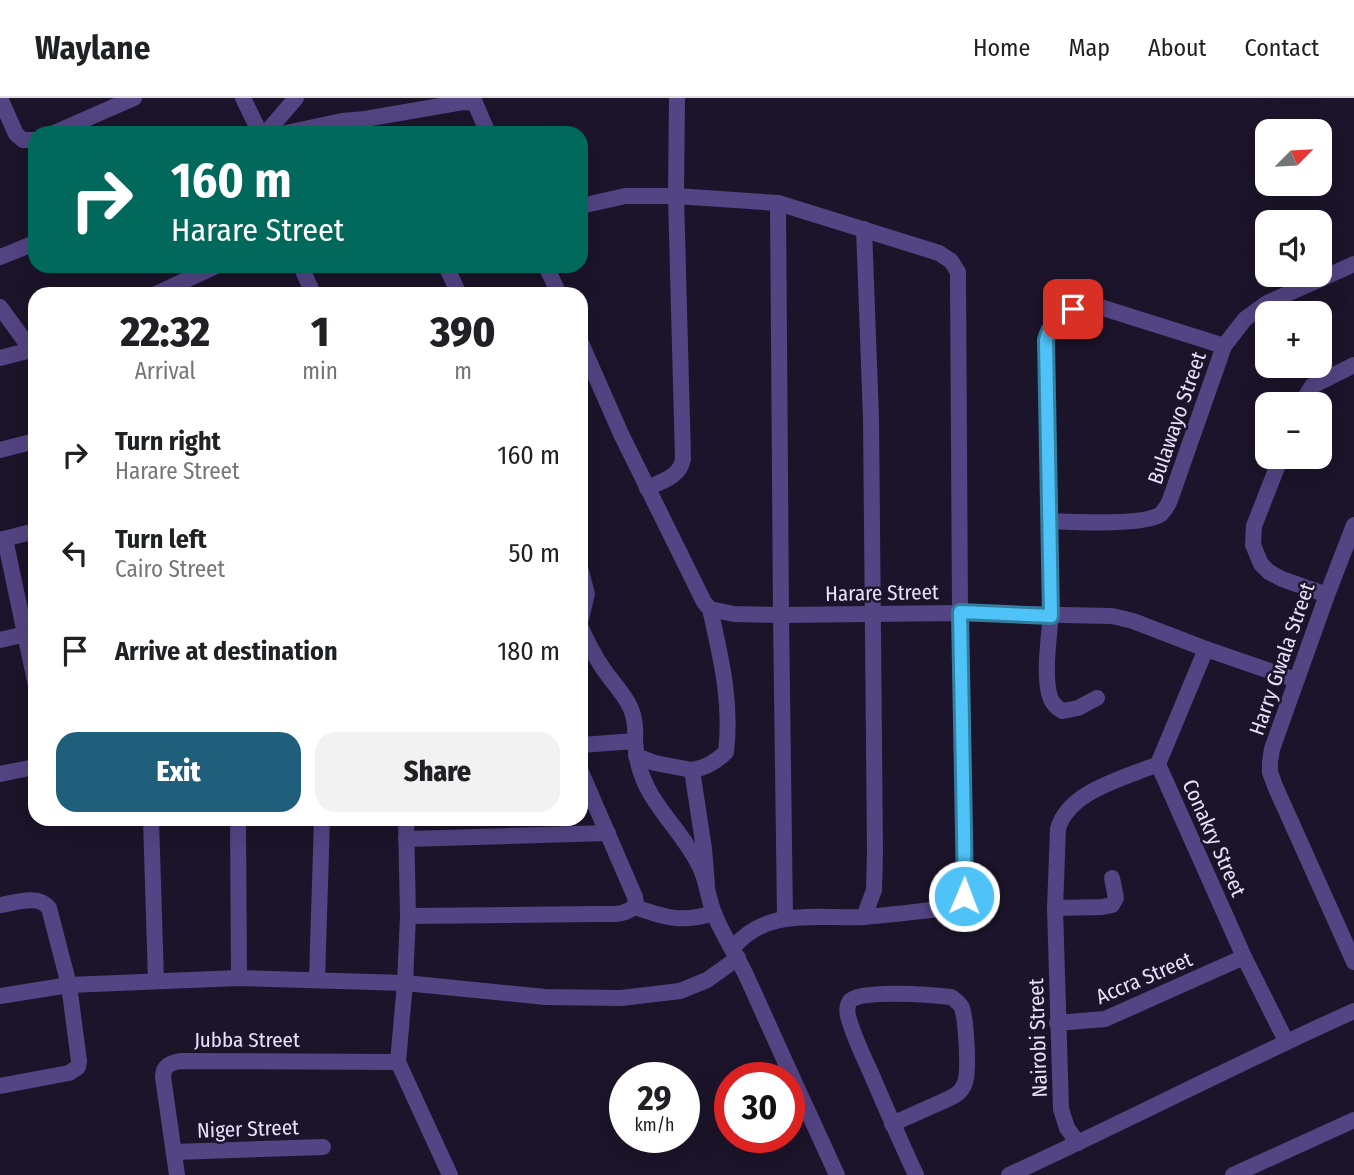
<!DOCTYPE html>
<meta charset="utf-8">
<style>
:root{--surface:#fff;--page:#f2f2f2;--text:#202124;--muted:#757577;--line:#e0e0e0;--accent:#205f7c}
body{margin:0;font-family:"Fira Sans Condensed",sans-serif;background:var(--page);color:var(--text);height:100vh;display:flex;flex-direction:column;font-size:26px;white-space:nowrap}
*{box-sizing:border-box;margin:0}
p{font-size:23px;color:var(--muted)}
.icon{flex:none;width:38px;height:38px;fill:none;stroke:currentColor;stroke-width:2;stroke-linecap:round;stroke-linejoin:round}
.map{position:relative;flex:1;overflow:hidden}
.side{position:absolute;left:28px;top:189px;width:560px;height:539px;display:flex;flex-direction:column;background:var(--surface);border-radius:21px;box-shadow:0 7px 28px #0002}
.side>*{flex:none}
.hud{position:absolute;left:28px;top:28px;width:560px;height:147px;border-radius:21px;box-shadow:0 7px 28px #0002;background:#00695c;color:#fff;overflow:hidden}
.needle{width:46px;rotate:66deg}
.buttons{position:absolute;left:1255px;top:21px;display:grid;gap:14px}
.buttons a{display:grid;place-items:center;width:77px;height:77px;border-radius:14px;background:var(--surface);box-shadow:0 7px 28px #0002;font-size:35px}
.speed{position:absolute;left:609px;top:964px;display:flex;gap:14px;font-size:35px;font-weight:700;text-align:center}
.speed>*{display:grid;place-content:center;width:91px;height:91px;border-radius:50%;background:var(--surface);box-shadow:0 7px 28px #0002;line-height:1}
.speed small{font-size:18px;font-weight:400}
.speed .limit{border:10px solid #d22;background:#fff;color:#111}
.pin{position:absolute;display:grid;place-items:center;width:60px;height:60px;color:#fff;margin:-30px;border-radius:14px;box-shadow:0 4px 10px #0006}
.me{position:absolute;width:77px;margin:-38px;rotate:1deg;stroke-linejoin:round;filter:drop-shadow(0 0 5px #0008)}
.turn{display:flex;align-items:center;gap:24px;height:147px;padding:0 28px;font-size:32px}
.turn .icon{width:91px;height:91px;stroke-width:2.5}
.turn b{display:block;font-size:49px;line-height:60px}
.eta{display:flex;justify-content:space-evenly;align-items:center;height:119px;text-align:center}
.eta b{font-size:42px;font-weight:800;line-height:49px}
.primary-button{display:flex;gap:14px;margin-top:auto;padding:14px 28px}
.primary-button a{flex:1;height:80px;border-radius:21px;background:var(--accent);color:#fff;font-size:28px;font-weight:800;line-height:80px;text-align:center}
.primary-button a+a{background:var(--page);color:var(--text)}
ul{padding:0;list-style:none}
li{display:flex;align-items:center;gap:21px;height:98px;padding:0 28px}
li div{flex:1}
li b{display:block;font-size:26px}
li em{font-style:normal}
header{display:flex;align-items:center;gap:42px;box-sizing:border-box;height:98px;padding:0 35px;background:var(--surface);border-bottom:2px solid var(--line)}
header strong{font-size:33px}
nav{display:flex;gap:38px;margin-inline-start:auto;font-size:24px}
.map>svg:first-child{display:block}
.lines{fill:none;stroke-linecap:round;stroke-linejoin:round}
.minor{stroke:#534483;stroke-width:16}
.route-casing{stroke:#337fa1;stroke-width:18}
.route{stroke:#4fc3f7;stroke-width:12}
.labels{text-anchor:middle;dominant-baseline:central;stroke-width:5;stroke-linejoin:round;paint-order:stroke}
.street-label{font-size:21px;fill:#e9e0fc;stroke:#1c142a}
</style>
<header>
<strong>Waylane</strong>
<nav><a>Home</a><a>Map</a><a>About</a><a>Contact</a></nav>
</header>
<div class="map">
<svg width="1354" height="1077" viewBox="0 0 1354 1077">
<rect width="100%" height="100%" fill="#1c142a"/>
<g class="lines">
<g class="minor">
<path d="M0,0L16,36L23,42H35"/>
<path d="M243,0L260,35"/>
<path d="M54,35L134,0"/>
<path d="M266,35L296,0"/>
<path d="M286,35L342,23L365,21L463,4L475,5L488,35"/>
<path d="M778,105L781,517L785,820"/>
<path d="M581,108L625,98H676L778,105L939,155L951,163L958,174L960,515L965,790C963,800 960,808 949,810C920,813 892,817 863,819C817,821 766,809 733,850"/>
<path d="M0,159L35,145"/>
<path d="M301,168L313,196"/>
<path d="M446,168L459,196"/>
<path d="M546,168L559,196"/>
<path d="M156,196L216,168"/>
<path d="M0,209L35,257"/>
<path d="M581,245L621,336L704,504L710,511C721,560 732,604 726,654C716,664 706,670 692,672L704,751L707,787"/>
<path d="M0,260L31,252"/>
<path d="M1301,306L1312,288L1354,267"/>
<path d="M0,352L35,343"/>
<path d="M1281,359L1254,428L1253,447L1261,466L1269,474L1282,481L1327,497"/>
<path d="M647,390C662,383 680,379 683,361L676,98L677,0"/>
<path d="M1050,423C1073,424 1144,428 1161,416C1165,412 1168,407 1170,402L1224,248L1245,221L1267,205L1354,166"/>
<path d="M1354,427L1327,497L1272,651L1270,664V674L1275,688L1354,864"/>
<path d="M5,441L35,583"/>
<path d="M0,442L35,433"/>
<path d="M581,473L587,496L581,521"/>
<path d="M710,511L734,516L781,517L960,515L1112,518L1133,523L1206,551L1296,582"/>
<path d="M581,530C587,543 594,557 602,569C621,597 638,606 635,643L581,647"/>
<path d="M0,542L35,534"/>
<path d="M1206,551L1158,666L1244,859L1286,943"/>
<path d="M1097,600L1078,610L1063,613C1059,611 1056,609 1054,606C1041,591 1049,538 1051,518L1046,242C1053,217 1076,205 1100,209L1224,248"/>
<path d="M635,643C638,702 677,722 700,769C707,784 708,800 714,815C722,836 736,857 746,877C776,944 806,1010 837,1077"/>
<path d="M636,658L655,665L692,672"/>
<path d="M0,676L35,669"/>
<path d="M151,721L156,883"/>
<path d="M238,721L239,880"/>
<path d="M406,721L408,818L405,885L398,964L450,1077"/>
<path d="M406,741L608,735"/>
<path d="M0,807C15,805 38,796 49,810L69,887L79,963L78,969L69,975L0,988"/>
<path d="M635,809C666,820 682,825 714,815"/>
<path d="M1055,810L1102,809L1112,807L1116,800L1112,780"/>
<path d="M408,818L597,816C611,816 628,818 636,806L635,799L581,674"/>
<path d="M864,819L874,792L875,754L871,319L864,131"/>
<path d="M317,881L322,721"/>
<path d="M0,898L69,887L239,880L405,885L545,899L621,900L680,893L707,882L738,860"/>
<path d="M1057,925L1105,921L1244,859"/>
<path d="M892,1026L948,1001C955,998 961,994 964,987C970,977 966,922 962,910C960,905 955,902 951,899C934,897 859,891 850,903C847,907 847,913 848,918C853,937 862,956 870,973C885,1008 900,1043 916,1077"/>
<path d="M1078,1045L1067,1030L1061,1011L1055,810L1058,731C1068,693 1125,680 1158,666"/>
<path d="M174,1054L323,1049"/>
<path d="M177,1077L163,979C163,968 170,965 180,963L398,964"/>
<path d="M1009,1077C1125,1024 1238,965 1354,913"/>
<path d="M1233,1077L1354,1022"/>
</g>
</g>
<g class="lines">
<g class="route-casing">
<path id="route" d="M964,798L965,790L960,514L1051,518L1046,242C1050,227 1059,219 1073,211"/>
</g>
<use href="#route" class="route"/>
</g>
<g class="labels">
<g class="street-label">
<text transform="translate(1177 320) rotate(-71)">Bulawayo Street</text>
<text transform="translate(882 495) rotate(-1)">Harare Street</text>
<text transform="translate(1282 561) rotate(-71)">Harry Gwala Street</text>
<text transform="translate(1214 740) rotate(66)">Conakry Street</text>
<text transform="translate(1144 880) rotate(-23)">Accra Street</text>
<text transform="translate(1038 940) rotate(-92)">Nairobi Street</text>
<text x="247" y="942">Jubba Street</text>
<text transform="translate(248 1031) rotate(-2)">Niger Street</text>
</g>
</g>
</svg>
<div class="buttons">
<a><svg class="needle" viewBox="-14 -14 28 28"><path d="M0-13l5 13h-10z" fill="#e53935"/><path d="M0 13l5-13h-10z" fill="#757577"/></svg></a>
<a><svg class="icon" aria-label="sound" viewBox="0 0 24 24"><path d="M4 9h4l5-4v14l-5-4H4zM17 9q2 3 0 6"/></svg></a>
<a>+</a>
<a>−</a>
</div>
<div class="speed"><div>29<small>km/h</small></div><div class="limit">30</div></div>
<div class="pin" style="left:1073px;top:211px;background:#d93025"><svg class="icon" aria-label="arrive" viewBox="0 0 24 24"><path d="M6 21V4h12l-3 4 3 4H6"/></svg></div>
<svg class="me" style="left:964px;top:798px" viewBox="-20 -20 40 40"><circle r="17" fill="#4fc3f7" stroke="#fff" stroke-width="3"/><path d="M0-11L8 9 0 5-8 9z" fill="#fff"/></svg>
<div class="hud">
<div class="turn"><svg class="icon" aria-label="right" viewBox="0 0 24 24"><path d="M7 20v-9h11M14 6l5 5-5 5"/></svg><div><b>160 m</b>Harare Street</div></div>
</div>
<section class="side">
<div class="eta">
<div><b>22:32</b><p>Arrival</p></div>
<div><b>1</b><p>min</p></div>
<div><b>390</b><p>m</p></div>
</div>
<ul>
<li><svg class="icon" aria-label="right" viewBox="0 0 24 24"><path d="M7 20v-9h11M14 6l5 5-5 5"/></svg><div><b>Turn right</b><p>Harare Street</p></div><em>160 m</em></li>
<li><svg class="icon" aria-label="left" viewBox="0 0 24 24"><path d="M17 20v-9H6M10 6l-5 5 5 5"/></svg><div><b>Turn left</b><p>Cairo Street</p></div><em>50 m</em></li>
<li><svg class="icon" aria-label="arrive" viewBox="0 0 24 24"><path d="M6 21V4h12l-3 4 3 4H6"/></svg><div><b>Arrive at destination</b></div><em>180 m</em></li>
</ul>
<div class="primary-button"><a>Exit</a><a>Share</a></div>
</section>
</div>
